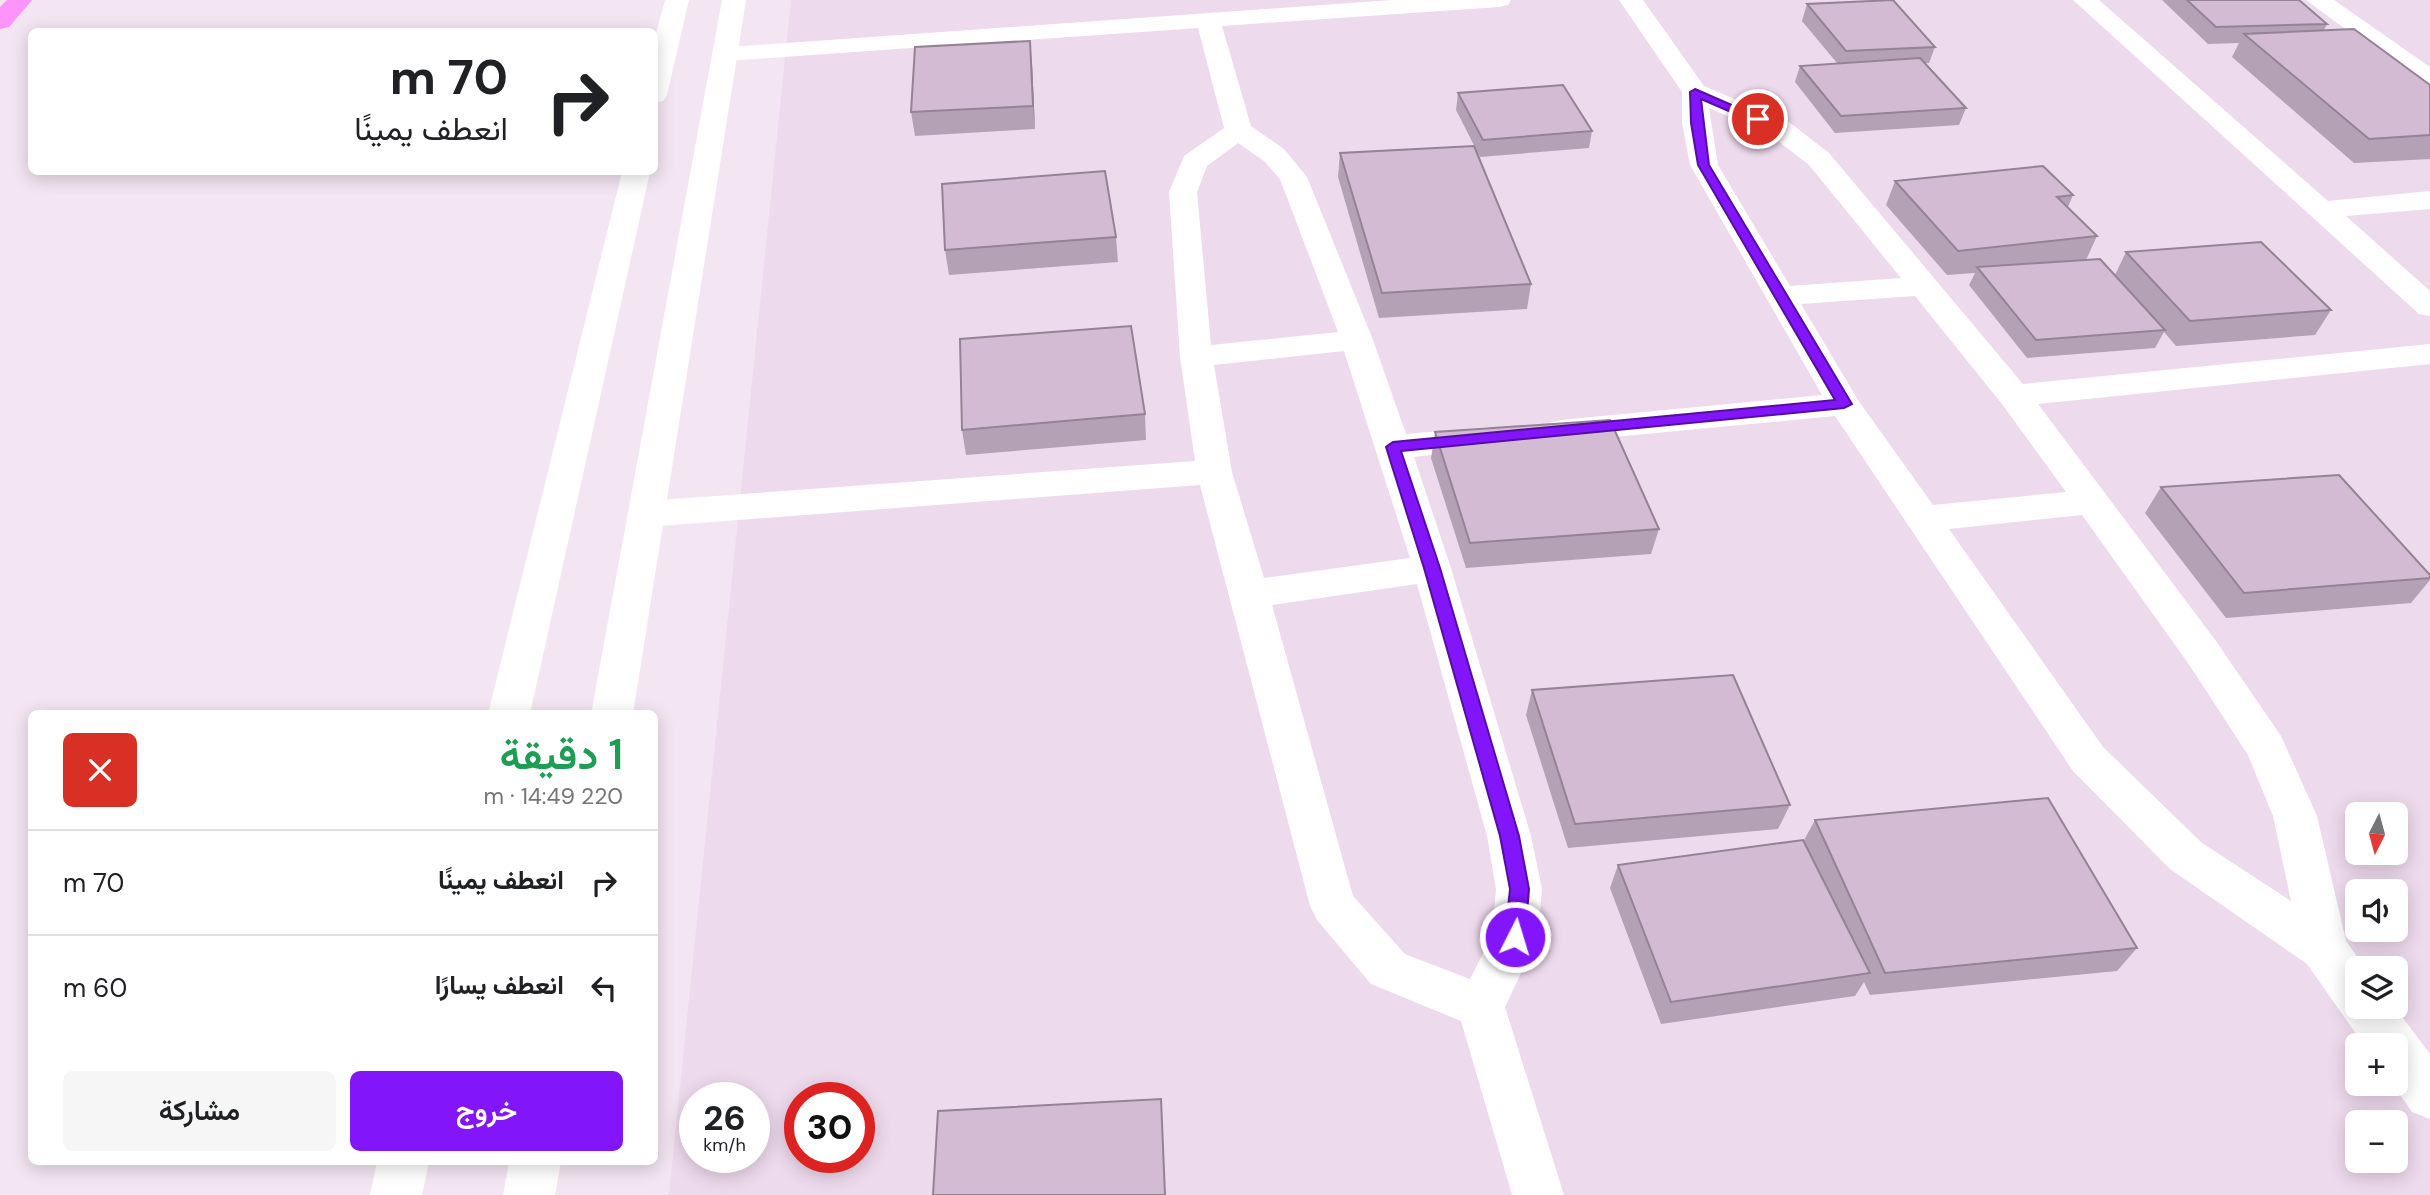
<!DOCTYPE html>
<html lang="ar">
<meta charset="utf-8">
<style>
:root{--surface:#fff;--page:#f6f6f6;--text:#202124;--muted:#757577;--line:#e0e0e0;--accent:#8315fa}
body{margin:0;font-family:"DM Sans",Vazirmatn,sans-serif;background:var(--page);color:var(--text);direction:rtl;height:100vh;display:flex;flex-direction:column;font-size:26px;white-space:nowrap}
*{box-sizing:border-box;margin:0}
p{font-size:23px;color:var(--muted)}
.icon{flex:none;width:38px;height:38px;fill:none;stroke:currentColor;stroke-width:2;stroke-linecap:round;stroke-linejoin:round}
.map{position:relative;flex:1;overflow:hidden;direction:ltr}
.sheet{position:absolute;left:28px;top:710px;width:630px;height:455px;display:flex;flex-direction:column;background:var(--surface);border-radius:10px;box-shadow:0 4px 18px #0003;direction:rtl}
.sheet>*{flex:none}
.hud{position:absolute;left:28px;top:28px;width:630px;height:147px;border-radius:10px;box-shadow:0 4px 18px #0003;direction:rtl;background:#fff;color:var(--text);overflow:hidden}
.needle{width:46px;rotate:186deg}
.fabs{position:absolute;left:2345px;top:802px;display:grid;gap:14px}
.fabs a{display:grid;place-items:center;width:63px;height:63px;border-radius:10px;background:var(--surface);box-shadow:0 4px 18px #0003;font-size:35px}
.speed{position:absolute;left:679px;top:1082px;display:flex;gap:14px;font-size:35px;font-weight:700;text-align:center}
.speed>*{display:grid;place-content:center;width:91px;height:91px;border-radius:50%;background:var(--surface);box-shadow:0 4px 18px #0003;line-height:1}
.speed small{font-size:18px;font-weight:400}
.speed .limit{border:10px solid #d22;background:#fff;color:#111}
.pin{position:absolute;display:grid;place-items:center;width:60px;height:60px;color:#fff;margin:-30px;border:4px solid #fff;border-radius:50%;box-shadow:0 2px 7px #0007}
.me{position:absolute;width:77px;margin:-38px;rotate:5deg;stroke-linejoin:round;filter:drop-shadow(0 0 5px #0008)}
.turn{display:flex;align-items:center;gap:24px;height:147px;padding:0 35px;font-size:32px}
.turn .icon{width:91px;height:91px;stroke-width:2.5}
.turn b{display:block;font-size:49px;line-height:60px}
.round{display:grid;place-items:center;flex:none;width:74px;height:74px;border-radius:10px;background:var(--page)}
.headline{display:flex;align-items:center;justify-content:space-between;height:119px;padding:0 35px}
h1{font-size:42px;font-weight:600;line-height:52px;color:#1e9e55}
.button{display:flex;gap:14px;margin-top:auto;padding:14px 35px}
.button a{flex:1;height:80px;border-radius:10px;background:var(--accent);color:#fff;font-size:28px;font-weight:600;line-height:80px;text-align:center}
.button a+a{background:var(--page);color:var(--text)}
ul{padding:0;list-style:none}
li{display:flex;align-items:center;gap:21px;height:105px;padding:0 35px;border-top:2px solid var(--line)}
li div{flex:1}
li b{display:block;font-size:26px}
li em{font-style:normal}
.map>svg:first-child{display:block}
.residential{fill:#eedaed;fill-rule:evenodd}
.lines{fill:none;stroke-linecap:round;stroke-linejoin:round}
.minor{fill:#fff;fill-rule:evenodd}
.tertiary{fill:#fff;fill-rule:evenodd}
.primary{fill:#fe93f9;fill-rule:evenodd}
.wall{fill:#b5a1b6}
.shaded-wall{fill:#948394}
.building{fill:#d3bbd4;stroke:#948394;stroke-width:2}
.route{fill:#8315fa;stroke:#550ea2;stroke-width:2}
</style>
<div class="map">
<svg width="2430" height="1195" viewBox="0 0 2430 1195">
<rect width="100%" height="100%" fill="#f3e5f2"/>
<path class="residential" d="M791,0H2430V1195H669ZM2357,814H2396V852H2357ZM2357,891H2396V929H2357ZM2357,968H2396V1006H2357ZM2357,1045H2396V1083H2357ZM695,1097H754V1157H695ZM800,1097H859V1157H800ZM2357,1122H2396V1160H2357Z"/>
<g class="lines">
<g class="minor">
<path d="M1392,0H1511L1508,5L1499,7L1222,26L1251,126L1284,149L1307,177L1373,340L1406,434L1487,427L1499,430L1504,438L1499,446L1414,457L1451,568L1531,836L1542,889L1538,937L1505,1007L1564,1195H1512L1461,1021L1371,984L1317,920L1310,906L1200,485L646,527L633,523L628,514L633,505L646,501L1195,461L1180,357L1169,192L1184,156L1224,128L1198,28L725,61L716,58L712,53L716,48ZM1238,143L1264,161L1280,179L1338,332L1211,345L1197,192L1207,166ZM1344,351L1410,558L1264,578L1232,472L1214,365ZM1417,584L1487,836L1496,889L1492,936L1470,979L1405,954L1353,896L1272,605Z"/>
<path d="M1619,0H1643L1704,86L1789,122L1829,153L2023,384L2430,344V364L2038,404L2216,641L2281,736L2317,816L2346,941L2365,968H2357V1006H2394L2430,1054V1119L2412,1112L2392,1083H2396V1045H2364L2307,964L2170,869L2073,771L1835,416L1561,442L1549,439L1544,431L1549,423L1561,420L1822,395L1690,165L1682,123V92ZM1709,108L1769,134L1809,165L1901,278L1790,286L1718,165ZM1915,296L2002,404L2066,492L1933,505L1858,400L1801,304ZM2082,515L2188,663L2248,755L2273,816L2291,901L2202,843L2103,747L1949,529Z"/>
<path d="M2073,0H2099L2328,201L2430,191V209L2346,216L2430,291V316L2419,314Z"/>
<path d="M2306,0H2334L2430,67V87L2421,85Z"/>
</g>
<g class="tertiary">
<path d="M665,0H689L667,95L663,101L654,103V41Z"/>
<path d="M722,0H746L633,714H591Z"/>
<path d="M622,172H650L530,714H488Z"/>
<path d="M377,1162H429L422,1195H370Z"/>
<path d="M509,1162H561L555,1195H503Z"/>
</g>
<path class="primary" d="M7,0H32L9,27L0,29V7Z"/>
</g>
<g class="wall">
<path d="M2162,0H2299L2327,24L2324,30L2430,85V159L2354,163L2232,57L2239,43L2208,44Z"/>
<path d="M1807,4L1935,47L1929,63H1925L1966,108L1959,125L1835,133L1795,82L1800,66L1837,63L1802,21Z"/>
<path d="M1032,64L1035,129L915,136L911,112Z"/>
<path d="M1458,93L1592,131L1589,148L1480,157L1456,110Z"/>
<path d="M1340,153L1531,284L1527,309L1379,318L1338,177Z"/>
<path d="M1895,181L2073,195L2068,207L2097,236L2086,260L2115,275L2126,252L2331,310L2315,335L2176,346L2164,332L2155,348L2027,358L1969,285L1975,273L1947,275L1886,205Z"/>
<path d="M1116,237L1118,262L949,275L945,250Z"/>
<path d="M1145,414L1146,440L966,455L962,430Z"/>
<path d="M1435,432L1659,529L1651,554L1466,568L1431,458Z"/>
<path d="M2161,487L2430,575V580L2411,603L2226,618L2145,513Z"/>
<path d="M1532,690L1790,805L1778,829L1568,848L1526,715Z"/>
<path d="M1815,820L2137,948L2117,971L1870,995L1864,982L1855,996L1661,1024L1610,888L1618,865L1803,842Z"/>
</g>
<path class="shaded-wall" d="M1030,41L1032,64L1035,129L1033,106Z"/>
<g class="building">
<path d="M1893,0L1935,47L1846,51L1807,4Z"/>
<path d="M2187,0H2299L2327,24L2216,27Z"/>
<path d="M2354,29L2430,85V135L2369,139L2244,34Z"/>
<path d="M1030,41L1033,106L911,112L915,47Z"/>
<path d="M1920,58L1966,108L1841,116L1800,66Z"/>
<path d="M1563,85L1592,131L1483,140L1458,93Z"/>
<path d="M1474,146L1531,284L1382,293L1340,153Z"/>
<path d="M2043,166L2073,195L2057,197L2097,236L1958,251L1895,181Z"/>
<path d="M1105,171L1116,237L945,250L942,184Z"/>
<path d="M2261,242L2331,310L2190,321L2126,252Z"/>
<path d="M2100,259L2165,330L2036,340L1977,267Z"/>
<path d="M1131,326L1145,414L962,430L960,339Z"/>
<path d="M1610,420L1659,529L1470,543L1435,432Z"/>
<path d="M2339,475L2430,575V578L2244,593L2161,487Z"/>
<path d="M1733,675L1790,805L1575,824L1532,690Z"/>
<path d="M2048,798L2137,948L1885,973L1815,820Z"/>
<path d="M1803,840L1870,973L1671,1002L1618,865Z"/>
<path d="M1161,1099L1165,1195H933L938,1111Z"/>
</g>
<path class="route" d="M1695,89L1764,119L1754,122L1701,99L1709,165L1852,404L1844,408L1401,451L1440,568L1519,836L1529,889L1525,937L1522,943L1515,945L1508,943L1505,937L1510,889L1500,836L1424,568L1386,447L1393,442L1835,400L1698,165L1691,123L1690,92Z"/>
</svg>
<div class="fabs">
<a><svg class="needle" viewBox="-14 -14 28 28"><path d="M0-13l5 13h-10z" fill="#e53935"/><path d="M0 13l5-13h-10z" fill="#757577"/></svg></a>
<a><svg class="icon" aria-label="sound" viewBox="0 0 24 24"><path d="M4 9h4l5-4v14l-5-4H4zM17 9q2 3 0 6"/></svg></a>
<a><svg class="icon" aria-label="layers" viewBox="0 0 24 24"><path d="M12 4l9 5-9 5-9-5zM3 14l9 5 9-5"/></svg></a>
<a>+</a>
<a>−</a>
</div>
<div class="speed"><div>26<small>km/h</small></div><div class="limit">30</div></div>
<div class="pin" style="left:1758px;top:119px;background:#d93025"><svg class="icon" aria-label="arrive" viewBox="0 0 24 24"><path d="M6 21V4h12l-3 4 3 4H6"/></svg></div>
<svg class="me" style="left:1515px;top:937px" viewBox="-20 -20 40 40"><circle r="17" fill="#8315fa" stroke="#fff" stroke-width="3"/><path d="M0-11L8 9 0 5-8 9z" fill="#fff"/></svg>
<div class="hud">
<div class="turn"><svg class="icon" aria-label="right" viewBox="0 0 24 24"><path d="M7 20v-9h11M14 6l5 5-5 5"/></svg><div><b>70 m</b>انعطف يمينًا</div></div>
</div>
<section class="sheet">
<div class="headline"><div><h1>1 دقيقة</h1><p>220 m · 14:49</p></div><a class="round" style="background:#d93025;color:#fff"><svg class="icon" aria-label="close" viewBox="0 0 24 24"><path d="M6 6l12 12M18 6L6 18"/></svg></a></div>
<ul>
<li><svg class="icon" aria-label="right" viewBox="0 0 24 24"><path d="M7 20v-9h11M14 6l5 5-5 5"/></svg><div><b>انعطف يمينًا</b></div><em>70 m</em></li>
<li><svg class="icon" aria-label="left" viewBox="0 0 24 24"><path d="M17 20v-9H6M10 6l-5 5 5 5"/></svg><div><b>انعطف يسارًا</b></div><em>60 m</em></li>
</ul>
<div class="button"><a>خروج</a><a>مشاركة</a></div>
</section>
</div>
